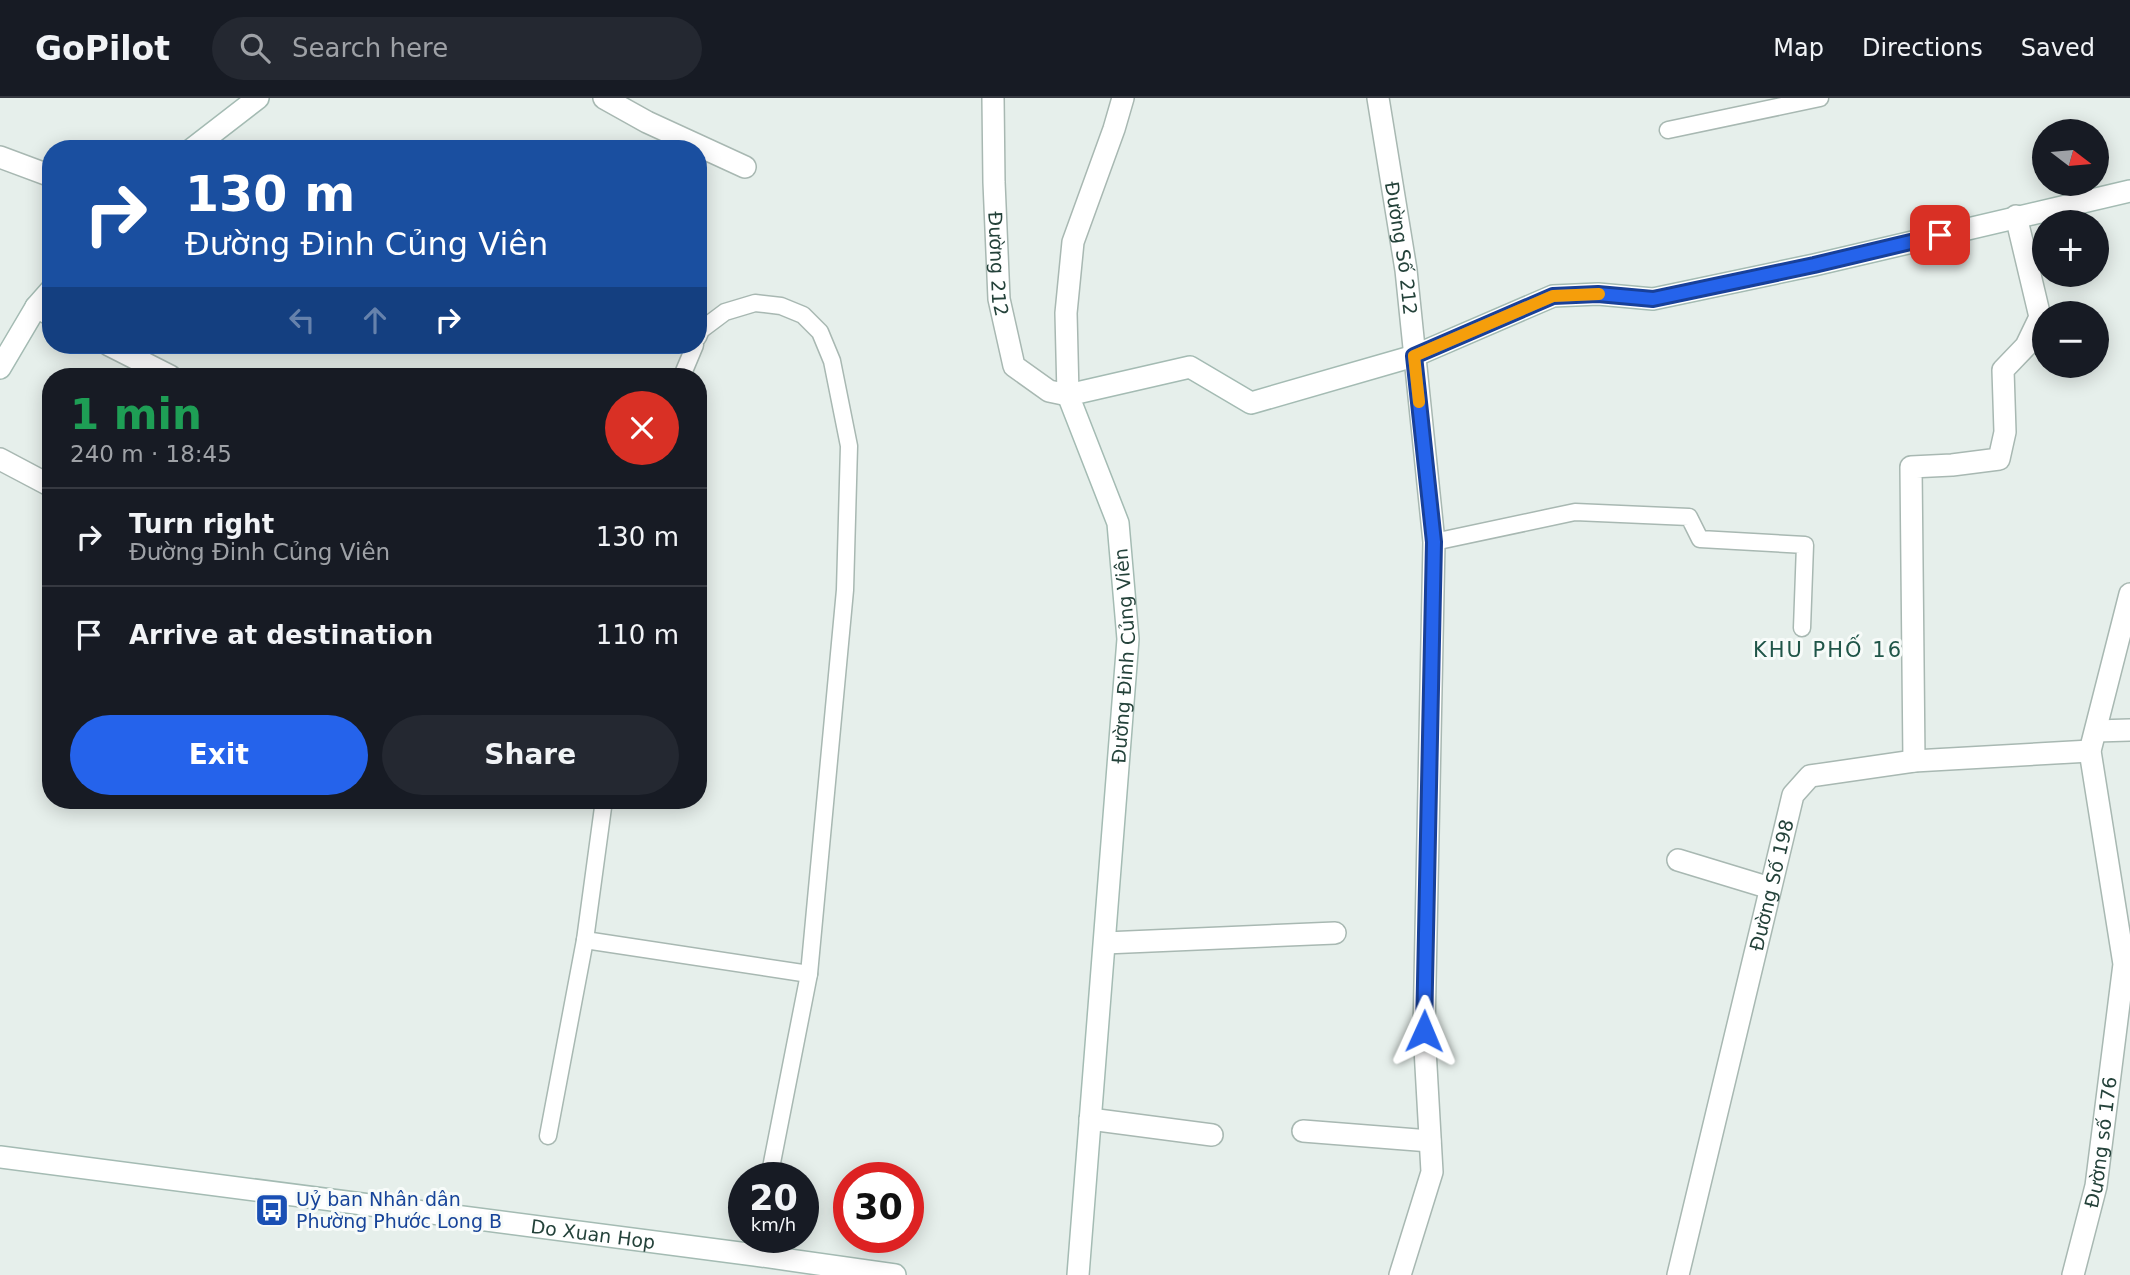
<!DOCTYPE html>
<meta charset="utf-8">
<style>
:root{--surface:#171b24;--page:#242831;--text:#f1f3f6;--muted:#9ea1a6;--line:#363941;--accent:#2563eb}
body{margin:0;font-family:"DejaVu Sans",sans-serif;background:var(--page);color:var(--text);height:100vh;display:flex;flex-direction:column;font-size:26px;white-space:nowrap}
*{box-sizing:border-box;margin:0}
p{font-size:23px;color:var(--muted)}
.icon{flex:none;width:38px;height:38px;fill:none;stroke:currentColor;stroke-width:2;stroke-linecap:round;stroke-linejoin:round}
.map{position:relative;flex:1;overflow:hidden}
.sheet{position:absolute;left:42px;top:270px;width:665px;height:441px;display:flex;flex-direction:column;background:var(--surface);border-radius:28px;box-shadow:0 4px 18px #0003}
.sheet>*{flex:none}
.banner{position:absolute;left:42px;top:42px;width:665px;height:214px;border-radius:28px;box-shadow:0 4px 18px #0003;background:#1a4fa0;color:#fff;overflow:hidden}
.needle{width:46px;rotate:106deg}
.controls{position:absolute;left:2032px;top:21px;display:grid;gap:14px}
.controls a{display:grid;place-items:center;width:77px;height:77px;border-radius:50%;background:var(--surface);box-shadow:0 4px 18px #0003;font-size:35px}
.speed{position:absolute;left:728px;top:1064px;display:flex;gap:14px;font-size:35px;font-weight:700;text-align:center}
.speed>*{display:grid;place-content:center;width:91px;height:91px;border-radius:50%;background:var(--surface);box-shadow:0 4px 18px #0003;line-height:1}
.speed small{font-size:18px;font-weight:400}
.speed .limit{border:10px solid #d22;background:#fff;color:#111}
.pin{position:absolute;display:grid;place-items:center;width:60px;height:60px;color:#fff;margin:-30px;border-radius:14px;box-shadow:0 4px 10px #0006}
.me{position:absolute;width:77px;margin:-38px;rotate:1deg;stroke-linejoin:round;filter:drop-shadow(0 0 5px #0008)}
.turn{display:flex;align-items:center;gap:24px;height:147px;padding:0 28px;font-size:32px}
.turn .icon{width:91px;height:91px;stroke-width:2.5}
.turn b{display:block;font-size:49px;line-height:60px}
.lanes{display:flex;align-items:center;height:66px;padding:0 28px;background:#0003;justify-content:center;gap:35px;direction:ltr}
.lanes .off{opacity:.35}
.round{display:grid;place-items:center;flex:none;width:74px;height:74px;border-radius:37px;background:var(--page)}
.headline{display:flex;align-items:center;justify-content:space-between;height:119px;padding:0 28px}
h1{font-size:42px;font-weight:700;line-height:52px;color:#1e9e55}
.primary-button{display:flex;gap:14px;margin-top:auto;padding:14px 28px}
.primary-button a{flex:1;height:80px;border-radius:42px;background:var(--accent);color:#fff;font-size:28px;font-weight:700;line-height:80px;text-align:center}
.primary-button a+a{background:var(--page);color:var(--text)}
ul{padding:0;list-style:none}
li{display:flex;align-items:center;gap:21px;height:98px;padding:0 28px;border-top:2px solid var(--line)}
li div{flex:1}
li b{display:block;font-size:26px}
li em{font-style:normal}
header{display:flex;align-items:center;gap:42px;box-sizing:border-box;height:98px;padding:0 35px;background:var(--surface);border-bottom:2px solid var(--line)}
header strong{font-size:33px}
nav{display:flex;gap:38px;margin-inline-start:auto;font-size:24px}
.search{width:490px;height:63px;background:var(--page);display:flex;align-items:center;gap:18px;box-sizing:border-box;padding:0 24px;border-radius:38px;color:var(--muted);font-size:26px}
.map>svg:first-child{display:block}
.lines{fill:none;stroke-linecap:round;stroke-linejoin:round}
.lane-casing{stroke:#a8b8b2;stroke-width:19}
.street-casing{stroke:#a8b8b2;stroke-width:24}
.secondary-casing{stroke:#a4bbb3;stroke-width:24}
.lane{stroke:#fff;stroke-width:16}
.street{stroke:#fff;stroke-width:21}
.secondary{stroke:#fff;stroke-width:21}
.route-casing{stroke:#184099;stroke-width:18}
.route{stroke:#2563eb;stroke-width:12}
.slow{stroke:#f59e0b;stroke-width:12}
.labels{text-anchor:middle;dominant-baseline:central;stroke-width:6;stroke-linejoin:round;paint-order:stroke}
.street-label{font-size:19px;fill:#24423a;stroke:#f7fbf9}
.transit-label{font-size:19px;fill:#164399;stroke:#f7fbf9;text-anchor:start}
.neighbourhood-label{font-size:21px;letter-spacing:2px;fill:#1f5548;stroke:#f7fbf9}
</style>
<header>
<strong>GoPilot</strong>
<div class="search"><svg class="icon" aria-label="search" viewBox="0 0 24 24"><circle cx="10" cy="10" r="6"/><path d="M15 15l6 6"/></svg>Search here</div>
<nav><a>Map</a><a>Directions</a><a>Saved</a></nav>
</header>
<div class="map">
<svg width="2130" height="1177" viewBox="0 0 2130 1177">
<rect width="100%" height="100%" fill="#e6efeb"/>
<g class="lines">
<g class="lane-casing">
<g id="lane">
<path d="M1668,32L1820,0"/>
<path d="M698,239L701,232L725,214L755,205L781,208L803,217L820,234L832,263L849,348L845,492L809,876"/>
<path d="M682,278L695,247"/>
<path d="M1434,444L1575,414L1689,419L1700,441L1805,447L1802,530"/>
<path d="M604,702L585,842L809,876L769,1080"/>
<path d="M548,1038L585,842"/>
<path d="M755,1157L758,1139"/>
</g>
</g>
<g class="street-casing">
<g id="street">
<path d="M604,0L647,24L745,69"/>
<path id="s1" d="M993,0L994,84L999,201L1014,268L1049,293L1068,297L1066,215L1073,144L1114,31L1123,0"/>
<path id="s2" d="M1378,0L1406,172L1434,444L1424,933L1432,1074L1400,1177"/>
<path d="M0,59L51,78"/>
<path d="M36,209L51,217"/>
<path d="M109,247L170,278"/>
<path d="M0,361L51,388"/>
<path d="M2096,633L2130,632"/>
<path d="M1914,663L1911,369L1952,367L1999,361L2005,334L2003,272L2026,248L2040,219L2016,118"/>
<path d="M1678,762L1770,790"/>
<path d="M1105,845L1335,835"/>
<path d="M1090,1021L1212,1037"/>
<path d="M1303,1033L1430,1043"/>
<path id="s3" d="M1678,1177L1793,697L1810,678L1914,663L2090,653"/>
<path id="s4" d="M2073,1177L2096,1088L2124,866L2090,653L2130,496"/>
</g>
</g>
<g class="secondary-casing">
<g id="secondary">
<path d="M192,51L258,0"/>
<path d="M0,270L36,209L51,192"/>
<path id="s5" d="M0,1059L755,1157L895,1177"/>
<path id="s6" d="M1078,1177L1128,541L1118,425L1068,297L1190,269L1251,305L1414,258L1553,198L1598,196L1653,201L1814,167L2130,93"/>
</g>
</g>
<use href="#lane" class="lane"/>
<use href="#street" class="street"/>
<use href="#secondary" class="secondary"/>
</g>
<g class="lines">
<g class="route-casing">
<path id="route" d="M1424,933L1434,444L1414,258L1553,198L1598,196L1653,201L1814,167L1940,137"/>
</g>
<use href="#route" class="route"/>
<path class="slow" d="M1419,304L1414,258L1553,198L1599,196"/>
</g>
<defs>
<g id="bus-square" transform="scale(1.75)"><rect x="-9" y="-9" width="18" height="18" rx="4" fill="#1a4fb4" stroke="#f7fbf9"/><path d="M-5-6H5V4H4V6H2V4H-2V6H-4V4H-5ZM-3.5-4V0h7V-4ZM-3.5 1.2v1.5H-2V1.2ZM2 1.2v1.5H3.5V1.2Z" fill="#fff"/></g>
</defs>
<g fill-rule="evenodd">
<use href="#bus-square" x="272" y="1112"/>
</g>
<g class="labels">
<g class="street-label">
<text stroke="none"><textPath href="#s2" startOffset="152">Đường Số 212</textPath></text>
<text stroke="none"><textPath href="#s1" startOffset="166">Đường 212</textPath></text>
<text stroke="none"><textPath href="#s6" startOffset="621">Đường Đinh Củng Viên</textPath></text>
<text stroke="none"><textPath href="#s3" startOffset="401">Đường Số 198</textPath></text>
<text stroke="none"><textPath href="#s4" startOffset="136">Đường số 176</textPath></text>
<text stroke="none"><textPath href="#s5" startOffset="598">Do Xuan Hop</textPath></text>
</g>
<g class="transit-label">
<text x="296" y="1101">Uỷ ban Nhân dân<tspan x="296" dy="22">Phường Phước Long B</tspan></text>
</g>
<g class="neighbourhood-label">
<text x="1828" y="552">KHU PHỐ 16</text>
</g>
</g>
</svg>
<div class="controls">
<a><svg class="needle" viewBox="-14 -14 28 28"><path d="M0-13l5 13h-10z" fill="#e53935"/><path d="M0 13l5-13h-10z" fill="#9ea1a6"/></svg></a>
<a>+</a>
<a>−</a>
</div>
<div class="speed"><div>20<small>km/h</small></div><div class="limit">30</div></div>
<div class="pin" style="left:1940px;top:137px;background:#d93025"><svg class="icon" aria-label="arrive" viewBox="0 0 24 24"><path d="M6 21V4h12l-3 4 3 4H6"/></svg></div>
<svg class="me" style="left:1424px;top:933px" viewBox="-20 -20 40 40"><path d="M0-17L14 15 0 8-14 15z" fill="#2563eb" stroke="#fff" stroke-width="4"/></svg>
<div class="banner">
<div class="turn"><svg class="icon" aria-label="right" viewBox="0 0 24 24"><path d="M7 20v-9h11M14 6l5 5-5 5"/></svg><div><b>130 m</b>Đường Đinh Củng Viên</div></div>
<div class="lanes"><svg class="icon off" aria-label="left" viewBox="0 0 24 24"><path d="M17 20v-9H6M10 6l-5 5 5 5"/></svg><svg class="icon off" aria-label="ahead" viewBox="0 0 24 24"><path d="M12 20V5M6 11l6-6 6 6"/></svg><svg class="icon" aria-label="right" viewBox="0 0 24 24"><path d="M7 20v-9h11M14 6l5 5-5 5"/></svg></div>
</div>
<section class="sheet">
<div class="headline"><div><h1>1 min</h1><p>240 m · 18:45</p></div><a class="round" style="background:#d93025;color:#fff"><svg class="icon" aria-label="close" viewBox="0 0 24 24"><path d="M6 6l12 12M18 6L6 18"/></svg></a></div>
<ul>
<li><svg class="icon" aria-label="right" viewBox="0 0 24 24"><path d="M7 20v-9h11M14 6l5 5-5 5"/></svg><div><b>Turn right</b><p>Đường Đinh Củng Viên</p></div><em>130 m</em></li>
<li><svg class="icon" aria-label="arrive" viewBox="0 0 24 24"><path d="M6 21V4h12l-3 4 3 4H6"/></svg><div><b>Arrive at destination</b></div><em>110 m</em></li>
</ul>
<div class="primary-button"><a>Exit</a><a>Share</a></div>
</section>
</div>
